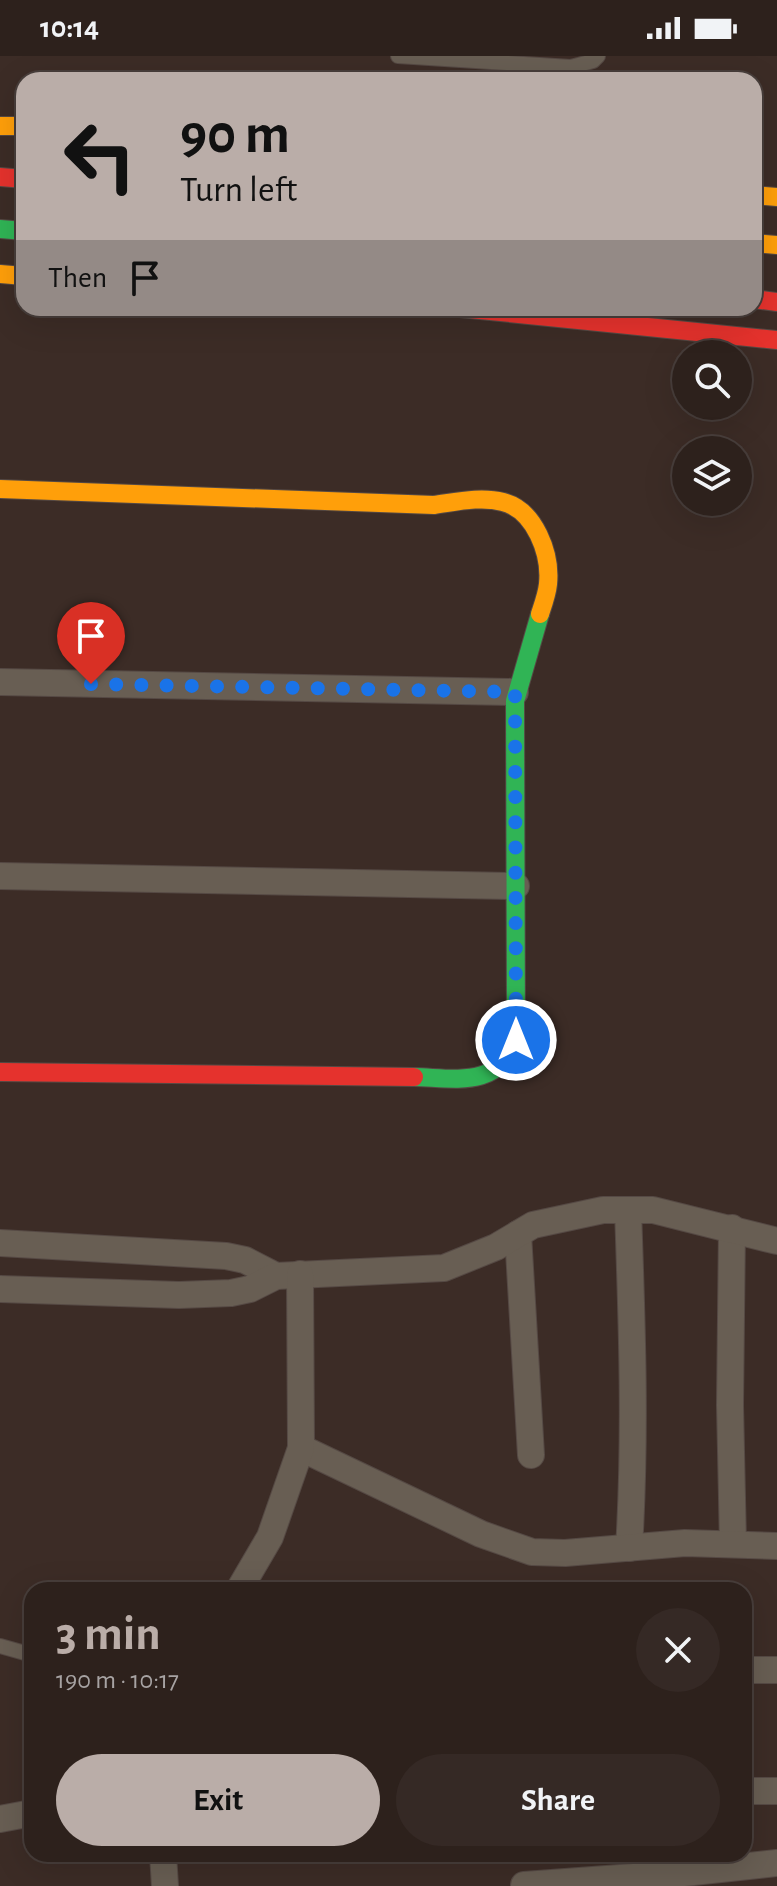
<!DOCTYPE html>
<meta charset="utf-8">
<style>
:root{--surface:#2d211c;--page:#352925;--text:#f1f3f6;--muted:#a7a3a3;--line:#483e3b;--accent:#baada8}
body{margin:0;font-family:"Alegreya Sans",sans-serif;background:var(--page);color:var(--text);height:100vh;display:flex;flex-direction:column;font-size:30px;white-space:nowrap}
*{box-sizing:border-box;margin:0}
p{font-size:26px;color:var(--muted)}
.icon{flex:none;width:44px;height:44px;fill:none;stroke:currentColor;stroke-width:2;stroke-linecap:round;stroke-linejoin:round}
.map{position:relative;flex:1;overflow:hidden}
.sheet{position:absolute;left:24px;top:1526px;width:728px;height:280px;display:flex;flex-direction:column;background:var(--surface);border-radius:24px;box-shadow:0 8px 32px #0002,0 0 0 2px var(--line)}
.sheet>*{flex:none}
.top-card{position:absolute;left:16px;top:16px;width:746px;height:244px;border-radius:24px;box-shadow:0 8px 32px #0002,0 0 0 2px var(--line);background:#baada8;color:#111;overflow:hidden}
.tools{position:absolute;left:672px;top:284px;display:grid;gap:16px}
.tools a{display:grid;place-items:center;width:80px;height:80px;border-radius:50%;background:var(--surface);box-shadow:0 8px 32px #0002,0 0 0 2px var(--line);font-size:40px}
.pin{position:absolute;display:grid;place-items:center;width:68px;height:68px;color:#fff;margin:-82px -34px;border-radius:50% 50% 50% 0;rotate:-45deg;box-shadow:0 0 8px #0007}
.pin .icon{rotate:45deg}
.me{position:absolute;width:88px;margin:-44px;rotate:0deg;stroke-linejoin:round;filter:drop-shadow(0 0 6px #0008)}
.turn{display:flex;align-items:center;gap:28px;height:168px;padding:0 32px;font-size:36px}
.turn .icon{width:104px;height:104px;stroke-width:2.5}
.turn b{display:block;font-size:56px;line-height:68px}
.then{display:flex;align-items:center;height:76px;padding:0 32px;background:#0003;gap:16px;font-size:30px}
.round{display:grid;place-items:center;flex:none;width:84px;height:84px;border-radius:42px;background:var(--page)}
.overview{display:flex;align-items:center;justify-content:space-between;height:136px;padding:0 32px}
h1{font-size:48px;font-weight:700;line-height:60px;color:var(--accent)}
.action{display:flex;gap:16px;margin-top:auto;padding:16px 32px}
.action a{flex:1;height:92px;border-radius:48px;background:var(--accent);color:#111;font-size:32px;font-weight:700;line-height:92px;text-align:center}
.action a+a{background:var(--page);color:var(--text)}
.status{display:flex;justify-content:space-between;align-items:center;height:56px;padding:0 40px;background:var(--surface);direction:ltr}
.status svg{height:22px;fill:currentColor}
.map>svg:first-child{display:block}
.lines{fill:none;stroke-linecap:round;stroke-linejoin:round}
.lane-casing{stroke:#554944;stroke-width:16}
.street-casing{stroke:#554944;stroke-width:28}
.fast-casing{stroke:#554944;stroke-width:20}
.slow-casing{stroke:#554944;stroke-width:20}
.jam-casing{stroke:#554944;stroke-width:20}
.lane{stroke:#685e53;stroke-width:14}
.street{stroke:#685e53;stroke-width:26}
.fast{stroke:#30b455;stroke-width:18}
.slow{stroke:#ff9f0a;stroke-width:18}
.jam{stroke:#e5322d;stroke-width:18}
.route{stroke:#1a73e8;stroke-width:14;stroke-dasharray:0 25.2}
</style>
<div class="status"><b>10:14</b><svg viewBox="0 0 49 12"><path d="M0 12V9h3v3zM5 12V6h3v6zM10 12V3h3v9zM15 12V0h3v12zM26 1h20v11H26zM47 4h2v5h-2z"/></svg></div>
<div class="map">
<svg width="777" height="1830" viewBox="0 0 777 1830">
<rect width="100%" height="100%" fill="#3c2c26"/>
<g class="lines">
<g class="lane-casing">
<g id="lane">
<path d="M398,0L571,11L593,5L598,0"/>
<path d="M0,1590L32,1599"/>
</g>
</g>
<g class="street-casing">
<g id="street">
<path d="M0,626L515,636"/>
<path d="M0,820L516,830"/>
<path d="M628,1154C632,1267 636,1379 629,1492"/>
<path d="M732,1172L730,1349L733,1488"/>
<path d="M518,1178L531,1399"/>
<path d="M0,1187L226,1200L245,1204L276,1220"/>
<path d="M0,1233L179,1239L231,1237L250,1233L276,1220L444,1212L496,1191L533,1169L603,1154H653L777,1185"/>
<path d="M301,1392L481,1478L532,1496L565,1497L685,1487L777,1490"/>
<path d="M239,1534L270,1481L301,1392L300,1218"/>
<path d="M744,1614H777"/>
<path d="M744,1735H777"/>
<path d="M0,1763L32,1757"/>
<path d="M163,1798L165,1830"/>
<path d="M524,1829L675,1818L777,1807"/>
</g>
</g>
<g class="fast-casing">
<g id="fast">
<path d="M0,173L24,175"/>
<path d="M414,1021C456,1022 497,1033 516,984L515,645L540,558"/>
</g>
</g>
<g class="slow-casing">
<g id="slow">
<path d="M0,70H24"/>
<path d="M754,139L777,141"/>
<path d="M754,187L777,189"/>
<path d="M0,218L24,220"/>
<path d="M0,433L434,449C456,446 481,440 503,446C535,454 551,498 548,528C547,538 543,549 540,558"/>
</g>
</g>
<g class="jam-casing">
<g id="jam">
<path d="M0,121L24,123"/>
<path d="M754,243L777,246"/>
<path d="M460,252L777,284"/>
<path d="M0,1016L414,1021"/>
</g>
</g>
<use href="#lane" class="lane"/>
<use href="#street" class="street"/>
<use href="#fast" class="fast"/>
<use href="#slow" class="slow"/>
<use href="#jam" class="jam"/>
</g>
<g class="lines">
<path class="route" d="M91,628L515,636L516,984"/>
</g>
</svg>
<div class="tools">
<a><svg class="icon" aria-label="search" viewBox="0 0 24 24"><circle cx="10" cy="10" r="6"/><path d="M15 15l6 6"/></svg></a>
<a><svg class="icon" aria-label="layers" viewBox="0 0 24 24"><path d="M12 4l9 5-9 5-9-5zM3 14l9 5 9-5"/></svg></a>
</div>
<div class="pin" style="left:91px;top:628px;background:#d93025"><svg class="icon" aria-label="arrive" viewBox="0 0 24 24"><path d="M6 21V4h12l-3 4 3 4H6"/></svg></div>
<svg class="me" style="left:516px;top:984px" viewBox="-20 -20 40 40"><circle r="17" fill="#1a73e8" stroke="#fff" stroke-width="3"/><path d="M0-11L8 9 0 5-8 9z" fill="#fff"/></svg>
<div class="top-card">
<div class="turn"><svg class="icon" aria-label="left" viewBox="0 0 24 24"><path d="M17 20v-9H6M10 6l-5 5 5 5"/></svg><div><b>90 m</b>Turn left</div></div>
<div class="then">Then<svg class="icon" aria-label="arrive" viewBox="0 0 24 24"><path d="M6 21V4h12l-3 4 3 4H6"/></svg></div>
</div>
<section class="sheet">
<div class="overview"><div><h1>3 min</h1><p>190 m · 10:17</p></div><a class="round"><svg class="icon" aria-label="close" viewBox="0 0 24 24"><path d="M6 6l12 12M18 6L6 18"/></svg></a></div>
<div class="action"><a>Exit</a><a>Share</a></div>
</section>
</div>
